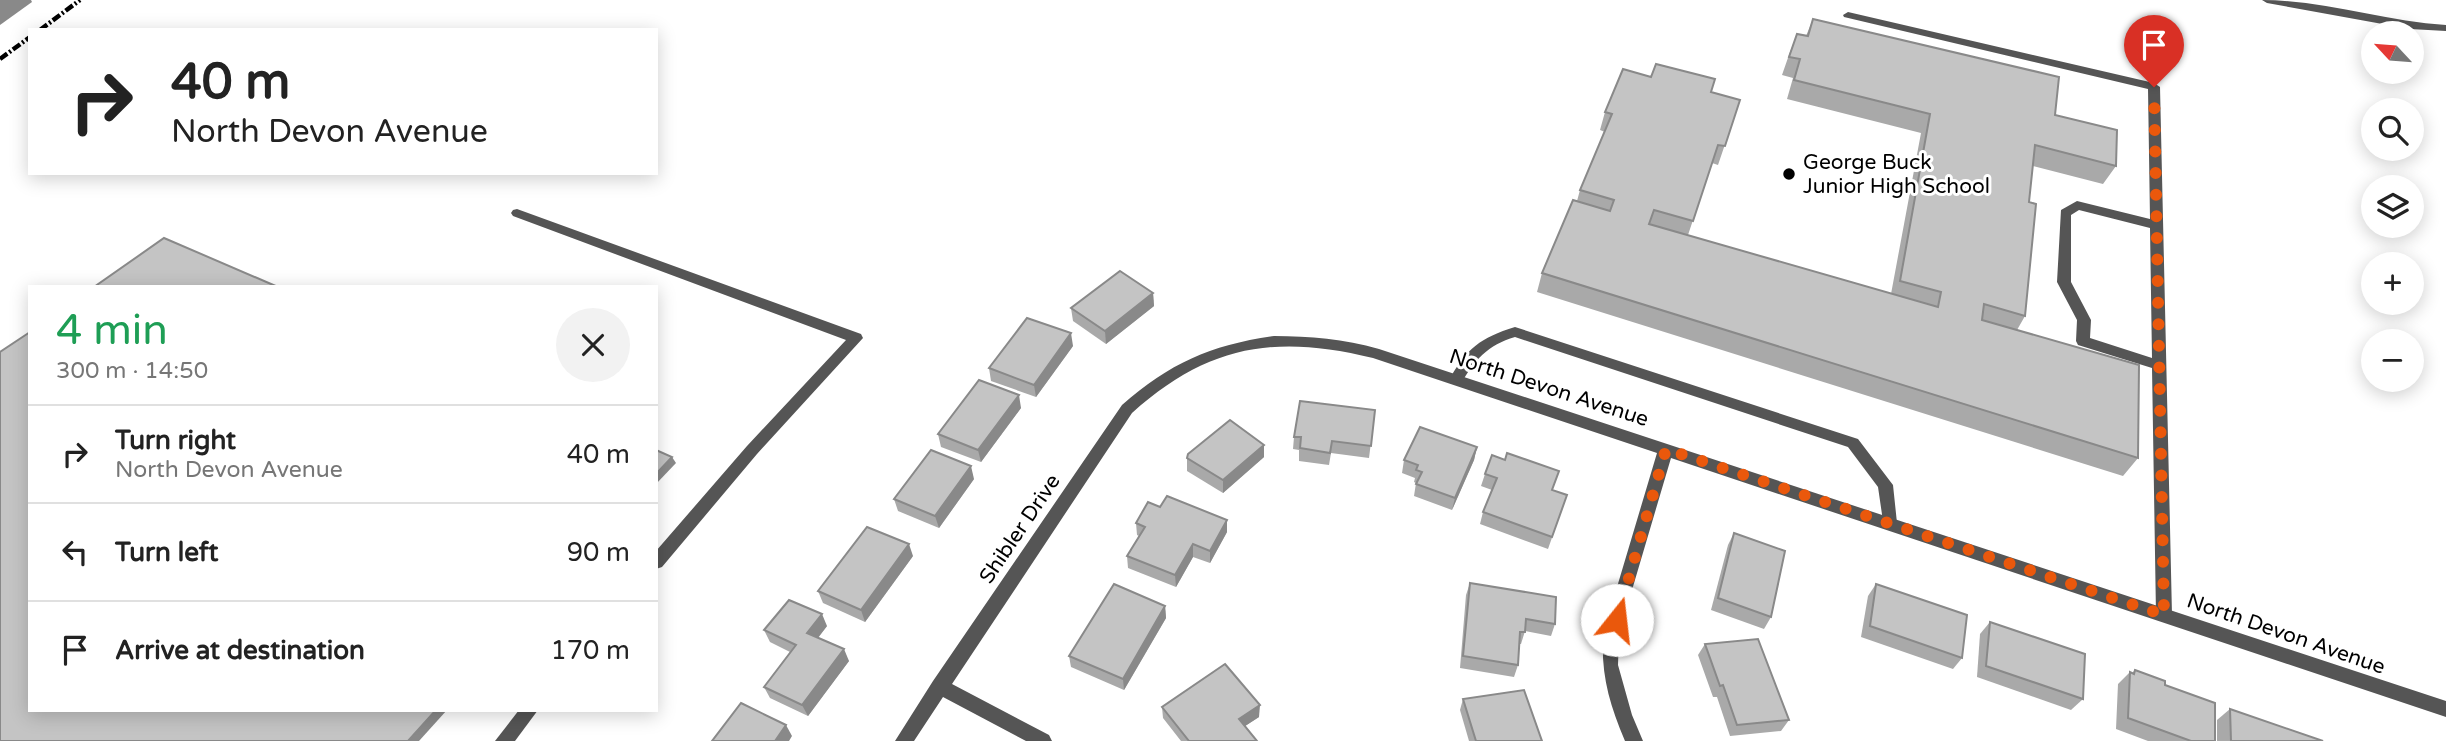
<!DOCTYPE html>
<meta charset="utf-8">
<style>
:root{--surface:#fff;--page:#f2f2f2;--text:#222;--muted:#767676;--line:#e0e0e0}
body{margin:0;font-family:"Varela Round",sans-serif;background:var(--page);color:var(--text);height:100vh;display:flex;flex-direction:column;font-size:26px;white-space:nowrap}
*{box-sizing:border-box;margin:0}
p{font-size:23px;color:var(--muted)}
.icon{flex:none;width:38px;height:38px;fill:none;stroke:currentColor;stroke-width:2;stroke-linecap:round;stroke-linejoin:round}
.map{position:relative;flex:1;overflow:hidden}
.details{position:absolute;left:28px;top:285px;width:630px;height:427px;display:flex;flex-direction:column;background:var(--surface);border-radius:0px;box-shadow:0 4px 18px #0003}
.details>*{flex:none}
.hud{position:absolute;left:28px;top:28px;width:630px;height:147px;border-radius:0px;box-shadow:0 4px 18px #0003;background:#fff;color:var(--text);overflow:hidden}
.needle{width:46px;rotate:296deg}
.fabs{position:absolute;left:2361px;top:21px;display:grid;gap:14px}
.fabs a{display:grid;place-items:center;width:63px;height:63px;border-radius:50%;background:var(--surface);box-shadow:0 4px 18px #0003;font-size:35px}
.pin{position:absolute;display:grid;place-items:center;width:60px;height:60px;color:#fff;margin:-72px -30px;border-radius:50% 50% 50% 0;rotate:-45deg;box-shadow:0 0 7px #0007}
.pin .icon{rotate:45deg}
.me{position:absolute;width:77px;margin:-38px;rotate:16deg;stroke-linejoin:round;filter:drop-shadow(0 0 5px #0008)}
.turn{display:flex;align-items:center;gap:24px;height:147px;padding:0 28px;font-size:32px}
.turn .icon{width:91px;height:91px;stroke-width:2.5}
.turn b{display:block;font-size:49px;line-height:60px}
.round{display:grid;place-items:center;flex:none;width:74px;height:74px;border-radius:37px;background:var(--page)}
.overview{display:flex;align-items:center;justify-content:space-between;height:119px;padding:0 28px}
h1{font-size:42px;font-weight:600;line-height:52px;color:#1e9e55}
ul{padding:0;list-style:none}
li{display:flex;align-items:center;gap:21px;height:98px;padding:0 28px;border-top:2px solid var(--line)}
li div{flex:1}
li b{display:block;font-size:26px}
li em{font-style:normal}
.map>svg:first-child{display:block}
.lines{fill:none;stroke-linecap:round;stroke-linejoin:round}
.lane{fill:#555;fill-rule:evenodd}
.street{fill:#555;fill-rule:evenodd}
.rail{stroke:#000;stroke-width:4.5;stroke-dasharray:9 2.5 2 2.5;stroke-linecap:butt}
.wall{fill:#a9a9a9}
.shaded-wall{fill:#898989}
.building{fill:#c4c4c4;stroke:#898989;stroke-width:2}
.route{stroke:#ea580c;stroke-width:12;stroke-dasharray:0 21.6}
.poi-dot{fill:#000;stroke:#fff;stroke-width:2.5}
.labels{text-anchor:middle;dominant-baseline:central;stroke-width:6;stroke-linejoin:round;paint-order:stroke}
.poi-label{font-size:21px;fill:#000;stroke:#fff;text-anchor:start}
.street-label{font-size:21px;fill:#000;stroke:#fff}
</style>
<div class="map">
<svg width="2446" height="741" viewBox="0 0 2446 741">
<rect width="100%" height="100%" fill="#fff"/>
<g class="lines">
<g class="lane">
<path d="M2262,0C2323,0 2384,21 2446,25V31L2410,29L2267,3Z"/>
<path d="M1848,12L2154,83L2160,87L2172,615L2170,620L2164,622L2158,620L2156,615L2152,368L2078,345L2076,341L2077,320L2057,282L2061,210L2077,201L2150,219L2148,89L1844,17L1843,15ZM2079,210L2150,228L2152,358L2090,338L2091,320L2071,282V215Z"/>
<path d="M517,209L861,334L863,338L757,454L662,567L656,569V551L747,446L846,340L513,216L511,213L513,210Z"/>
<path d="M1515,327L1858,439L1893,485L1897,523L1894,528L1889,529L1884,528L1878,487L1848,447L1515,337C1488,345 1474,360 1461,384H1451L1449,380C1467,348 1480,338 1515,327Z"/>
<path d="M519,710H538L515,741H495Z"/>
</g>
<path class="street" d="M1274,336C1310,336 1344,339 1379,349L2446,701V717L1671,458L1619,634L1618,665L1632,715L1643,741H1625C1609,703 1601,675 1603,634L1657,453L1373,358C1275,334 1208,345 1132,413L952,684L1049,735L1052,741H1026L943,697L914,741H895L933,681L1122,405C1170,363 1211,345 1274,336Z"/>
<g class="rail">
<path d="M40,30L80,0"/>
<path d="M0,59L30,37"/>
</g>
</g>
<g class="wall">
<path d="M1813,19L2055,115L2116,166L2103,184L2033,166L2029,202L2025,316L2017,330L2138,458L2123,476L1537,292L1542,273L1577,201L1580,190L1605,132L1600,130L1605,112L1711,92L1740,100L1718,165L1712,163L1688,235L1891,294L1921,133L1787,99L1793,78L1782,75L1790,52L1797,34L1806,36Z"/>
<path d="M1153,293L1154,306L1106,344L1073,321L1071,308Z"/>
<path d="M1073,346L1036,397L991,381L989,368Z"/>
<path d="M1021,408L981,462L941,447L938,434Z"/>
<path d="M1375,410L1369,458L1331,453L1329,465L1299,461V450L1293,449L1294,437Z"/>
<path d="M1264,445V457L1223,493L1187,471V458Z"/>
<path d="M1477,447L1474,460L1452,510L1414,496L1416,483L1414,482L1415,478L1402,473L1404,460Z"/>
<path d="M1485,474L1553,490L1567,495L1548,549L1480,524L1483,512L1492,490L1481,486Z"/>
<path d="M974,479L939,528L898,511L894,499Z"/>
<path d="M1160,507L1227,520V532L1210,563L1193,557L1176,587L1128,568L1127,556L1139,536L1137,535L1136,523Z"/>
<path d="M1734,533L1771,617L1764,629L1711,610L1728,545Z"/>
<path d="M913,556L865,622L823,603L818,591Z"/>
<path d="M1470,583L1555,624L1551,636L1525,631L1521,644H1519L1518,665L1514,677L1460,668L1466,595Z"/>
<path d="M1876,584L1962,658L1953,669L1861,637L1868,596Z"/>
<path d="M1165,606L1166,618L1124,690L1071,667L1069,656Z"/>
<path d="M1990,622L2083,699L2071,710L1977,677L1980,634Z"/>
<path d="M827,626L818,638L849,661L808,716L770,698L764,687L790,652L770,642L764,630Z"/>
<path d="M1705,644L1789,720L1781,731L1730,736L1717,697H1713L1698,655Z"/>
<path d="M2135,670L2165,685L2215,741H2148L2116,729L2118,684L2130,672L2132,673Z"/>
<path d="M1463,699L1542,741H1469L1460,710Z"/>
<path d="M1162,707L1259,717L1245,726L1257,741H1181L1163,718Z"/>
<path d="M2230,709L2323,741H2217V720Z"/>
</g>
<g class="shaded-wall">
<path d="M0,0H31L32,2L0,25Z"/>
<path d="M1153,293L1154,306L1106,344L1105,331Z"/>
<path d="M1071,333L1073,346L1036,397L1034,385Z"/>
<path d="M1019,395L1021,408L981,462L978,450Z"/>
<path d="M1264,445V457L1223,493V480Z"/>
<path d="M1477,447L1474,460L1452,510L1455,498Z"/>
<path d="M672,457L676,463L656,484V474Z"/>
<path d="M971,466L974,479L939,528L935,516Z"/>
<path d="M1227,520V532L1210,563V551Z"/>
<path d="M909,544L913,556L865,622L861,610Z"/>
<path d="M1193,544V557L1176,587L1175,575Z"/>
<path d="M1165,606L1166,618L1124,690L1123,679Z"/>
<path d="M822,614L827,626L813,644L807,633Z"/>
<path d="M844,649L849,661L808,716L802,705Z"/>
<path d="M1260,705L1259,717L1239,730V719Z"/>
<path d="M436,710H447L419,741H408Z"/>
<path d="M786,725L792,736L789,741H775Z"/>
</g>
<g class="building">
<path d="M1813,19L2059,77L2055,115L2117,130L2116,166L2035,145L2029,202L2036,204L2025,316L1984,304L1982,320L2139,365L2138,458L1542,273L1573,200L1610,211L1614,200L1580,190L1612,114L1605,112L1623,69L1651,77L1656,64L1715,79L1711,92L1740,100L1725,146L1718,145L1693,221L1654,210L1649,224L1938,307L1941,292L1900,281L1930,114L1794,80L1800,59L1789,57L1797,34L1808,36Z"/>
<path d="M164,238L278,287H94Z"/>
<path d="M1120,271L1153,293L1105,331L1071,308Z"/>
<path d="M1027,318L1071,333L1034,385L989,368Z"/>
<path d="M30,332V710H436L408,741H0V352Z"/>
<path d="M979,380L1019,395L978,450L938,434Z"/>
<path d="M1300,401L1375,410L1371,446L1332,441L1330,453L1300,448L1301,437H1294Z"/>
<path d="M1230,420L1264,445L1223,480L1187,458L1188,454Z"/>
<path d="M1420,427L1477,447L1455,498L1416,484L1422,472L1416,470L1418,465L1404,460Z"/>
<path d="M656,450L672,457L656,474Z"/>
<path d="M931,450L971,466L935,516L894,499Z"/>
<path d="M1507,453L1559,471L1552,490L1567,495L1552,537L1483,512L1497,478L1485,474L1492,455L1505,460Z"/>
<path d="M1167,496L1227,520L1210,551L1193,544L1175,575L1127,556L1145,527L1136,523L1148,502L1160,507Z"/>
<path d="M867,527L909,544L861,610L818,591Z"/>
<path d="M1734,533L1785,551L1771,617L1718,598Z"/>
<path d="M1470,583L1556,597L1555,624L1526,619L1525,632H1520L1518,665L1463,656Z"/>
<path d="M1114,584L1165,606L1123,679L1069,656Z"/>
<path d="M1876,584L1967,615L1962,658L1870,626Z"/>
<path d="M789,600L822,614L807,633L844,649L802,705L764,687L796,645L764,630Z"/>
<path d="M1990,622L2085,654L2083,699L1986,666Z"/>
<path d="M1758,639L1789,720L1737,725L1723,685L1720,686L1705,644Z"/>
<path d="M1225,664L1260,705L1239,719L1257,741H1189L1162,707Z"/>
<path d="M2135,670L2165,681V685L2215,703V741H2191L2128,718L2130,672L2134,674Z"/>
<path d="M1524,690L1542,741H1476L1463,699Z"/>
<path d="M741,703L786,725L775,741H712Z"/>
<path d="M2230,709L2323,741H2231Z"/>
</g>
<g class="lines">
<path class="route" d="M1617,620L1666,449L2164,615L2154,87"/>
</g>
<circle class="poi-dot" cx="1789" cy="174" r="7"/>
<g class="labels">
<g class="poi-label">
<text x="1803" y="162">George Buck<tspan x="1803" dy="24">Junior High School</tspan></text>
</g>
<g class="street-label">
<text transform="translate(1549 388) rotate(18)">North Devon Avenue</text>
<text transform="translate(1020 529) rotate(-56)">Shibler Drive</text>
<text transform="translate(2286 634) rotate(19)">North Devon Avenue</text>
</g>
</g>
</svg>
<div class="fabs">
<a><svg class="needle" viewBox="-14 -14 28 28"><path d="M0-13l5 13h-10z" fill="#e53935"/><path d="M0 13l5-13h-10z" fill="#767676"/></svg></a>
<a><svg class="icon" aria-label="search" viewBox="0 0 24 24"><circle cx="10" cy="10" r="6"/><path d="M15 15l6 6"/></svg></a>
<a><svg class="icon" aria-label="layers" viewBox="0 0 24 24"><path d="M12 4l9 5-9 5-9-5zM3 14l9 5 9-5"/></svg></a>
<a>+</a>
<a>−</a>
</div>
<div class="pin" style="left:2154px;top:87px;background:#d93025"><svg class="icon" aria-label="arrive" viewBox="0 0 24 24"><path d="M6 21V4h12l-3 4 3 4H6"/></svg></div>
<svg class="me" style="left:1617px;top:620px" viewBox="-20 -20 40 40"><circle r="19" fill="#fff"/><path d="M0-13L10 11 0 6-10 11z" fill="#ea580c"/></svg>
<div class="hud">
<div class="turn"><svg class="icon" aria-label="right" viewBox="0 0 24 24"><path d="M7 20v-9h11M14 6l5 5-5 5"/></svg><div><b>40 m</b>North Devon Avenue</div></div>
</div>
<section class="details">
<div class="overview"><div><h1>4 min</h1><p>300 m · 14:50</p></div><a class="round"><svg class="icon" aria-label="close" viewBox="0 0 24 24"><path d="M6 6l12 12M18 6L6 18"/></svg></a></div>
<ul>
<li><svg class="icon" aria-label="right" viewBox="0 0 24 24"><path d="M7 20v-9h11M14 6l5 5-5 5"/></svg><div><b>Turn right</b><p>North Devon Avenue</p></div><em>40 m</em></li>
<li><svg class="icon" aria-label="left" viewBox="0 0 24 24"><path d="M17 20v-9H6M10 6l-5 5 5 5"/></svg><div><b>Turn left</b></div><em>90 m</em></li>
<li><svg class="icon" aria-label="arrive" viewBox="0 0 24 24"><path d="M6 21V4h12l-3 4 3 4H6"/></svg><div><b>Arrive at destination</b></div><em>170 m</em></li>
</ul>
</section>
</div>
